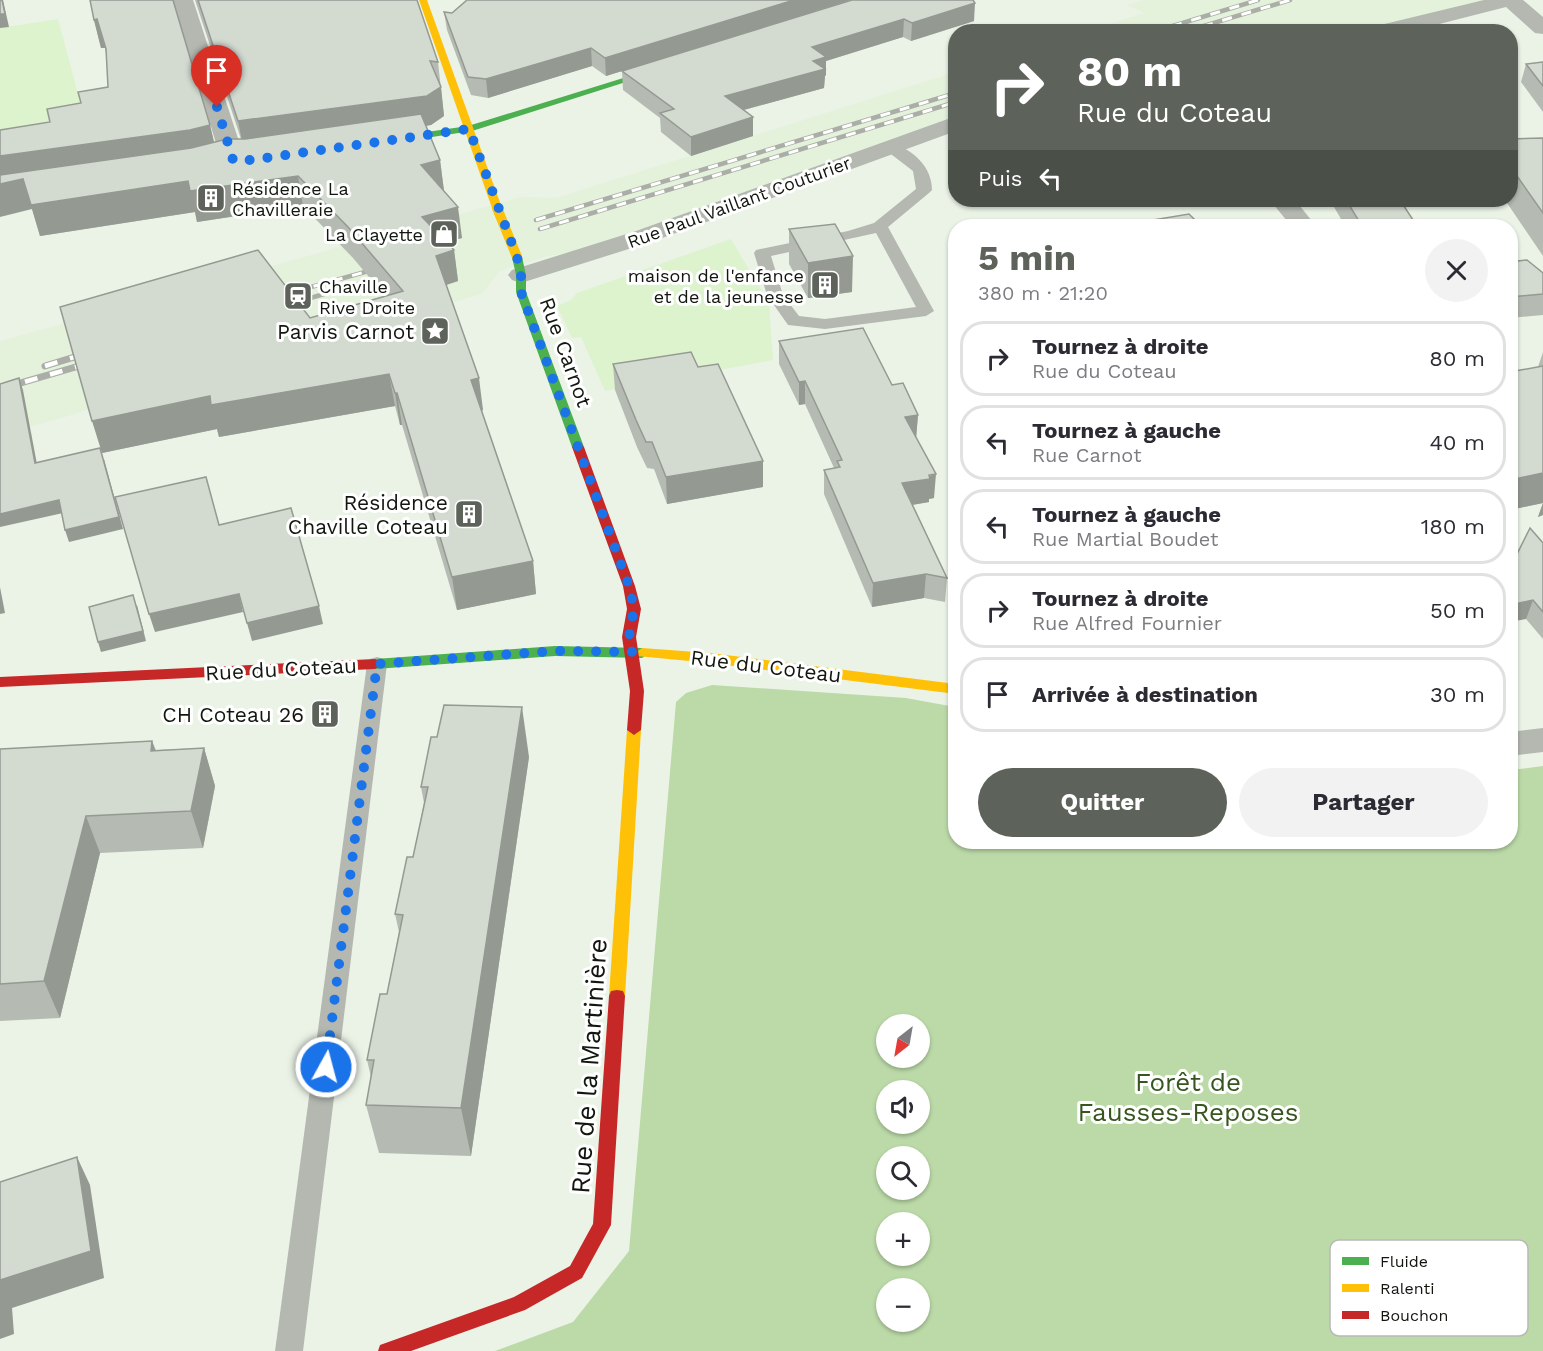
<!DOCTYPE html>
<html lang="fr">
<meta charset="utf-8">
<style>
:root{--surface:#fff;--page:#f2f2f3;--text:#2b2b33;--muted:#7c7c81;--line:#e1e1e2;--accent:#5d635a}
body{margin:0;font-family:"Work Sans",sans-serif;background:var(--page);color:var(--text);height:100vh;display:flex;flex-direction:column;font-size:22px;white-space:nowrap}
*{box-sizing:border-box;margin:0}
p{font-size:20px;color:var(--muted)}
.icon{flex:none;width:33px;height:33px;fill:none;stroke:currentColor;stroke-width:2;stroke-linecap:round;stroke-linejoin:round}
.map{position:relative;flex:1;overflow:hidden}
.details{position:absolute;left:948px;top:219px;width:570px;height:630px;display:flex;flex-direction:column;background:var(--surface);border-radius:24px;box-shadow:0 2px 4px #0004}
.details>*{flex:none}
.banner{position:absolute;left:948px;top:24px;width:570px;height:183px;border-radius:24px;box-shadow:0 2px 4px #0004;background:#5d635a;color:#fff;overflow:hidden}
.needle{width:39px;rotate:211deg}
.tools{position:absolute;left:876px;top:1014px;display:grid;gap:12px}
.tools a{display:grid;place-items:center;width:54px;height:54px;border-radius:50%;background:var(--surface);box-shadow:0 2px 4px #0004;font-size:30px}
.pin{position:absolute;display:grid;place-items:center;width:51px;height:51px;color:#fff;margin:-62px -26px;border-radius:50% 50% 50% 0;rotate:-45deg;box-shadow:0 0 6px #0007}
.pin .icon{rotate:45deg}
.me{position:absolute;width:66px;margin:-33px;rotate:7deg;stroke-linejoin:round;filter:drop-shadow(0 0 4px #0008)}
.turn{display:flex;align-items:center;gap:21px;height:126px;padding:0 30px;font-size:27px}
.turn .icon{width:78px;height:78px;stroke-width:2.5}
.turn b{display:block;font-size:42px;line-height:51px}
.then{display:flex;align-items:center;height:57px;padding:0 30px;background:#0003;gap:12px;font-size:22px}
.round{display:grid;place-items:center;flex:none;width:63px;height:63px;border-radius:32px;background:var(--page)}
.headline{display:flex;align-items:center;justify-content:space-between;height:102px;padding:0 30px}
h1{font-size:36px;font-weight:700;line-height:45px;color:var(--accent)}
.cta{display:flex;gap:12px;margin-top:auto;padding:12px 30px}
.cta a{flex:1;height:69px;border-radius:36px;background:var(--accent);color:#fff;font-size:24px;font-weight:700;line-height:69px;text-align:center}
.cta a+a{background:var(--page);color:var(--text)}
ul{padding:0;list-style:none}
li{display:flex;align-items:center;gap:18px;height:75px;margin:0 12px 9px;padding:0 18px;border:3px solid var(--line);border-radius:24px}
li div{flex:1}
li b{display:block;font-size:22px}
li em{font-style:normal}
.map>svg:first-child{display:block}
.built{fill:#e4f2dc}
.green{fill:#dcf3cd}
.forest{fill:#bcdaa8;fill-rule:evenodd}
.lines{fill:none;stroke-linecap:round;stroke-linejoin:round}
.lane{fill:#b4b8b1;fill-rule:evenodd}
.street{fill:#b4b8b1;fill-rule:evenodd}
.fast{fill:#4caf50;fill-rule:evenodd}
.slow{fill:#ffc107;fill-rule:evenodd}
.jam{fill:#c62828;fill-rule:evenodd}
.rail-far1-casing{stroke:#aaaea7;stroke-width:4.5}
.rail-casing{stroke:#aaaea7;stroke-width:7}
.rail-far1{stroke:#fff;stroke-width:3;stroke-dasharray:10;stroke-linecap:butt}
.rail{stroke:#fff;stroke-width:4.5;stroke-dasharray:13;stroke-linecap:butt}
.slow-bridge{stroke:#ffc107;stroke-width:10}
.wall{fill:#b5bbb3}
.shaded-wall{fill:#949992}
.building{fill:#d3dad0;stroke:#949992;stroke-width:1.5}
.route{stroke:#1a73e8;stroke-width:10;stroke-dasharray:0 18}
.labels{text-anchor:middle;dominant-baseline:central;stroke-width:6;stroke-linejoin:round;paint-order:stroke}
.far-poi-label{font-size:18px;fill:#11160e;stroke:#fff;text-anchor:start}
.far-street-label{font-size:18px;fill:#11160e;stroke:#fff}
.poi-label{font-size:21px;fill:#11160e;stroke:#fff;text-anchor:end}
.street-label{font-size:21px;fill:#11160e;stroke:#fff}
.near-street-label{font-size:26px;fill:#11160e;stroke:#fff}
.near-park-label{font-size:26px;fill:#37551e;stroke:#fff}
.key{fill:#fff;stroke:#b8b9b7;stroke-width:1.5}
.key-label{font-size:16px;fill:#11160e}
</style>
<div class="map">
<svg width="1543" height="1351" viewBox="0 0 1543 1351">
<rect width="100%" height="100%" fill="#ebf3e7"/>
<g class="built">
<path d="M1143,0H1494L1464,13L1370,31L1085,32L1144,13L1127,5Z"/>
<path d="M955,72V116L586,251L548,256L500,271L482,294L0,436V341L521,197L556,198Z"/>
</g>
<g class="green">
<path d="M58,19L88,131L0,145V28Z"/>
<path d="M731,239L769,303L773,360L605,391L581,337L572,338L557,306L571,300L577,293Z"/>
</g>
<path class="forest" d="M712,685L906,698L955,707L956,842H1510L1511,770L1543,766V1351H495L573,1322L629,1251L676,702L686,693ZM886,1024H920V1058H886ZM886,1090H920V1124H886ZM886,1156H920V1190H886ZM886,1222H920V1256H886ZM886,1288H920V1322H886Z"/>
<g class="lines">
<g class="lane">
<path d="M891,143C913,149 932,167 932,190L929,193L888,227L934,311L926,316L825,329L788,325L767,295L754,253L756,250L848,231L874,223L916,189L913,171L883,148ZM876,233L916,307L825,319L799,316L783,295L771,256Z"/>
<path d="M377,657L384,659L387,664L303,1351H275L367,664L370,659Z"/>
</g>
<g class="street">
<path d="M173,0H193L245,160L241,165L233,167L225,165L221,160Z"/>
<path d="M1484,0H1523L1543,17V34L1535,33L1506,7L1408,32H1370L1372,27Z"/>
<path d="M956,116V131L654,241L521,283L512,280L508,275L512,270L636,231Z"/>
<path d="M1270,200H1295L1316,226H1291Z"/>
<path d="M1543,728V752L1510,756V732Z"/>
</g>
<g class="fast">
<path d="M662,66L670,68L472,131L385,144L380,141L385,138L468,126Z"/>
<path d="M517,254L522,257L526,275V292L584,447L582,450H574L572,447L516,292V275L512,257Z"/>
<path d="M555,646L642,648L649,653L642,658L555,656L375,669L368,664L375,659Z"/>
</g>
<g class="slow">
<path d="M419,0H427L502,208L501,210H493L492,208Z"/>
<path d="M642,648L710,653L956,684V694L710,663L637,656L635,653Z"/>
<path d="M634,725L641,730L625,996L623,1001L617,1002L611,1001L609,996L627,730Z"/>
</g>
<g class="jam">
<path d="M578,443L584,447L635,586L641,609L636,637L644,691L641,730L634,735L627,730L630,691L622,637L627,609L623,586L572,447Z"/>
<path d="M375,659L382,664L375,669L0,687V677Z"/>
<path d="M617,990L623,991L625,996L611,1225L582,1278L525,1310L411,1351H378L380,1345L514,1297L570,1266L593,1224L609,996L611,991Z"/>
</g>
<g class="rail-far1-casing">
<g id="rail-far1">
<path d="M1153,32L1258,0"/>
<path d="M1184,32L1290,0"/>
<path d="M536,220L956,93"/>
<path d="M540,229L956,102"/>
<path d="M275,297L365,272"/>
<path d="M283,306L372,280"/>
</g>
</g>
<g class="rail-casing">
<g id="rail">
<path d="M45,366L91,352"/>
<path d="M0,389L93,362"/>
</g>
</g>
<use href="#rail-far1" class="rail-far1"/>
<use href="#rail" class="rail"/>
<path class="slow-bridge" d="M497,208L517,257"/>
</g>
<g class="wall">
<path d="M195,0H417L438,62L444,116L431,125L426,126L440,160L444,191L462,238L446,242L454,250L458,281L446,285L483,410L482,411L533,561L536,594L457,610L402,425H400L395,406L219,437L217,429L102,453L310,318L385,296L353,258L303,206L197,222L195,212L40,236L32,209L50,122L108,87L106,54L105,48H101L94,20L210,125L214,142L241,139Z"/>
<path d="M467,0L974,21L911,41L903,37L826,61V75L825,76L824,88L744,110L753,117V136L691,156L661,132L660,118L623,90L622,71L606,76L592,66L488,98L471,95L447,30L444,12L452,13Z"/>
<path d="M1543,62V112L1521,82L1526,64Z"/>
<path d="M1543,138V256L1505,200H1510V139Z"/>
<path d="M1330,200H1423L1422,203L1405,207L1417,226H1345Z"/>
<path d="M1147,221L1201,226H1146Z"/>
<path d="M789,229L852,292L808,298L789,264Z"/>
<path d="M1510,262L1543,273V315L1510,318Z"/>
<path d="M779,341L892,385L918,415L916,438L934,498L929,499V502L912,505L947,578L945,602L924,598L872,607L824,494V470L834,468L805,404L799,405L779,364Z"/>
<path d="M1543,352V515L1538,517L1543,503L1510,510V372L1538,367Z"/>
<path d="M613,364L698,367L763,487L667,504L654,469L647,468L637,447L615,390Z"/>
<path d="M1543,543V639L1526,619L1513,562Z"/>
<path d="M152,741L156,750L204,748L215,786L203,848L100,853L60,1018L0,1021V749Z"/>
<path d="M529,757L471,1156L379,1153L366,1105L371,1077L367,1060L387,994L399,932L395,914L413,857L424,803L421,787Z"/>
</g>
<g class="shaded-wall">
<path d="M2,0H3L9,27L0,28V14Z"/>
<path d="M794,0H851L606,76L605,58Z"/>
<path d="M975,3L974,21L911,41L912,23Z"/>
<path d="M97,19L105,48H101L94,20Z"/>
<path d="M904,19L903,37L826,61V75L825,76L824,88L725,115V96L812,47Z"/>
<path d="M591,48L592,66L488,98L486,79Z"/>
<path d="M441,87L444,116L431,125L244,151L238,121Z"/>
<path d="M753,117V136L691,156V137Z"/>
<path d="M210,125L217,155L188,181L298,176L303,206L197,222L195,212L40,236L32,209L0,217V156Z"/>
<path d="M440,160L444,191L421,165Z"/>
<path d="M1392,200H1423L1422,203L1389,211Z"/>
<path d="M458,207L462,238L426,248L422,217Z"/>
<path d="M454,250L458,281L440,287L436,256Z"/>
<path d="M853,256L852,292L808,298V263Z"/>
<path d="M389,374L395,406L219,437L217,429L102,453L92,421L210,396Z"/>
<path d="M19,378L23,390L39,475L35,463Z"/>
<path d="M479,378L483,410L476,412L471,380Z"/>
<path d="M805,381V404L799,405V382Z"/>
<path d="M395,393H397L402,425H400Z"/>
<path d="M918,415L916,439L905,417Z"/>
<path d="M104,459L123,529L69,542L65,530Z"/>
<path d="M763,461V487L667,504L666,477Z"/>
<path d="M1543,473V515L1538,517L1543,503L1510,510V480Z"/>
<path d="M936,474L934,498L929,499V502L900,507L902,483Z"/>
<path d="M59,500L63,513L0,527V514Z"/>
<path d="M533,561L536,594L457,610L452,577Z"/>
<path d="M926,574L924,598L872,607L873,583Z"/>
<path d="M0,587L5,613L0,614Z"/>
<path d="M239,594L243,612L155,632L149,614Z"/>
<path d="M1533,600L1526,619L1510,622V605Z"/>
<path d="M137,605L146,641L101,652L98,642Z"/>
<path d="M319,606L323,624L252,641L247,623Z"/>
<path d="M522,707L529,757L471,1156L461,1108Z"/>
<path d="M152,741L165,779L151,751Z"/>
<path d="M204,748L215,786L203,848L191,811Z"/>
<path d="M86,816L100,853L60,1018L44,981Z"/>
<path d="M77,1157L90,1185L104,1278L12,1308L14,1334L0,1339V1280Z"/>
</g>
<g class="building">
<path d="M0,0H2L5,14H0Z"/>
<path d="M90,0H173L210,125L190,130L0,156V130L50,122L47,109L81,103L78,92L108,87L106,49L97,19L94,20Z"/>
<path d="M198,0H417L438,62L430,61L441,87L427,96L238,121Z"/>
<path d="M467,0H794L605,58L591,48L486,79L468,77L444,12L452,13Z"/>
<path d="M852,0H973L975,3L912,23L904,19L812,47L826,57L813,61L825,69L725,96L753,117L691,137L660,113L674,109L622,71Z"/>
<path d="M1543,62V86L1526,64Z"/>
<path d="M421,114L440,160L421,165L458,207L422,217L454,250L436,256L479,378L471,380L533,561L452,577L397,393H395L389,374L211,405L210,396L92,421L60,307L258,250L310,318L403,291L348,227L298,176L190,191L188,181L31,205L23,179L0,184V175L191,148L227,139H245Z"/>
<path d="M1543,138V213L1510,166V139Z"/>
<path d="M1346,200H1400L1417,226H1362Z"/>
<path d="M1189,214L1201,226H1152L1147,221Z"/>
<path d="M835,224L853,256L808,263L789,229Z"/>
<path d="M1527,260L1543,273V294L1510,297V262Z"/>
<path d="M863,328L892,385L903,383L918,415L905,417L936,474L929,475L930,479L902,483L947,578L926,574L873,583L824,470L840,467L837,461L842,460L805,381L799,382L779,341Z"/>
<path d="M691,352L698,367L718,364L763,461L666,477L652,442H646L636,420L613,364Z"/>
<path d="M1543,366V473L1510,480V372Z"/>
<path d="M19,378L35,463L100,448L119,517L65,530L59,500L0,514V384Z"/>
<path d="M206,477L219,525L291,508L319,606L247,623L239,594L149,614L115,497Z"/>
<path d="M1530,528L1543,543V612L1533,600L1510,605V562H1513Z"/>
<path d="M133,595L143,631L98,642L89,607Z"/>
<path d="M444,705L522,707L461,1108L366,1105L374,1060H367L380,994H387L403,915L395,914L407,857H413L428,787H421L431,737H437Z"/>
<path d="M152,741L151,751L204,748L191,811L86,816L44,981L0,984V749Z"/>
<path d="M77,1157L91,1251L0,1280V1182Z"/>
</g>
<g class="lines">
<path class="route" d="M217,107L233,160H251L469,129L517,257L521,275V292L629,586L634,609L629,637L632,652L555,651L377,664L326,1067"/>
</g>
<defs>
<g id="building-square" transform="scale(1.5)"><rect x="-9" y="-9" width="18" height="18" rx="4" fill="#5d635a" stroke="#fff"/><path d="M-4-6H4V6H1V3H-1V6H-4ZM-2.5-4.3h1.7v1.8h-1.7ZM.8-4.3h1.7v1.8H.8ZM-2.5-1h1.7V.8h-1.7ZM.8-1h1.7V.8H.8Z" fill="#fff"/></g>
<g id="shop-square" transform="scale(1.5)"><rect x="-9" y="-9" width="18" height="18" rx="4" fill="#5d635a" stroke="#fff"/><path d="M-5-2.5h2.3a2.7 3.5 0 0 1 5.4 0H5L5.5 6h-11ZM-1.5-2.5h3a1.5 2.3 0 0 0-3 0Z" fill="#fff"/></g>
<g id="station-square" transform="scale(1.5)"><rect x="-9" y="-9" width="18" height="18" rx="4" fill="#5d635a" stroke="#fff"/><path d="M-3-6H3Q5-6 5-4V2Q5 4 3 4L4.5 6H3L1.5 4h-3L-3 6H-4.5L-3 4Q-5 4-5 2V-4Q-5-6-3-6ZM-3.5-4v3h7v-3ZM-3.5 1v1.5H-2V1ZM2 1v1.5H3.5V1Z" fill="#fff"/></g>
<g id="sight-square" transform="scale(1.5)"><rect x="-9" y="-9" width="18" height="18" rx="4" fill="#5d635a" stroke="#fff"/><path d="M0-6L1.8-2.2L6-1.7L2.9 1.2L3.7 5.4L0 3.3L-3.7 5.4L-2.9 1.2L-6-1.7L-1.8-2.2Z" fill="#fff"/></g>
</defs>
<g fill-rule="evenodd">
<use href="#building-square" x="211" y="198"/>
<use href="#shop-square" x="444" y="234"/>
<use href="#building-square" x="825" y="285"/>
<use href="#station-square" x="298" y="296"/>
<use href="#sight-square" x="435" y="331"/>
<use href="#building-square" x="469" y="514"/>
<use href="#building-square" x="325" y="714"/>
</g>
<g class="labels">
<g class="far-poi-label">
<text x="232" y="188">Résidence La<tspan x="232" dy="21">Chavilleraie</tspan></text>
<text x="423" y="234" text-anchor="end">La Clayette</text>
<text x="804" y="275" text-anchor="end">maison de l'enfance<tspan x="804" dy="21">et de la jeunesse</tspan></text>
<text x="319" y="286">Chaville<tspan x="319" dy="21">Rive Droite</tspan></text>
</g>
<g class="far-street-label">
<text transform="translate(739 202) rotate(-20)">Rue Paul Vaillant Couturier</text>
</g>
<g class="poi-label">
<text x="414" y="331">Parvis Carnot</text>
<text x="448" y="502">Résidence<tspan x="448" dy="24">Chaville Coteau</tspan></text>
<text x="304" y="714">CH Coteau 26</text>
</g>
<g class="street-label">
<text transform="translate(566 352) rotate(70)">Rue Carnot</text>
<text transform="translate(766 666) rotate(7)">Rue du Coteau</text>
<text transform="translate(281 669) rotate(-3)">Rue du Coteau</text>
</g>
<g class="near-street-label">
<text transform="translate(589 1066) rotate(-86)">Rue de la Martinière</text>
</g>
<g class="near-park-label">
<text x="1188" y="1082">Forêt de<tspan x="1188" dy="30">Fausses-Reposes</tspan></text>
</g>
</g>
<rect x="1330" y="1240" width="198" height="96" rx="9" class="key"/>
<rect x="1342" y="1257" width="27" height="8" fill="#4caf50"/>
<rect x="1342" y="1284" width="27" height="8" fill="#ffc107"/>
<rect x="1342" y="1311" width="27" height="8" fill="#c62828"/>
<g class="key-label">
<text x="1380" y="1267">Fluide</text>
<text x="1380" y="1294">Ralenti</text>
<text x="1380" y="1321">Bouchon</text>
</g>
</svg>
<div class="tools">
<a><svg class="needle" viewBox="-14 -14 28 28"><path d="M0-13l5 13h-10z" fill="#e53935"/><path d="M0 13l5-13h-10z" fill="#7c7c81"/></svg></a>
<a><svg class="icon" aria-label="sound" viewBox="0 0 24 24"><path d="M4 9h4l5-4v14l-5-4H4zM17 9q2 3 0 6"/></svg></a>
<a><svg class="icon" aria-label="search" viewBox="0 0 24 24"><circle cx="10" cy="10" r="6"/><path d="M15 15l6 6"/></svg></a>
<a>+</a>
<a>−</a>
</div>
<div class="pin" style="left:217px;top:107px;background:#d93025"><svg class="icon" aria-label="arrive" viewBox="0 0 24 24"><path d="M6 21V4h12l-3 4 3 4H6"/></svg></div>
<svg class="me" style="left:326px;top:1067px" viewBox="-20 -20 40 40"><circle r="17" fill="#1a73e8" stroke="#fff" stroke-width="3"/><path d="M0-11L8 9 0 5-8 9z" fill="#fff"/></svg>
<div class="banner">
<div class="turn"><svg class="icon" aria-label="right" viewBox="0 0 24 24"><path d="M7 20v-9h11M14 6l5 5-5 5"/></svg><div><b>80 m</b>Rue du Coteau</div></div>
<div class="then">Puis<svg class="icon" aria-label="left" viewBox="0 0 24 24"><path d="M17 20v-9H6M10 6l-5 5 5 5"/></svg></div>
</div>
<section class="details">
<div class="headline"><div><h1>5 min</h1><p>380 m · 21:20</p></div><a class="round"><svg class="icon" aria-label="close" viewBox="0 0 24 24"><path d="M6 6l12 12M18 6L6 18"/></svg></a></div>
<ul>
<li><svg class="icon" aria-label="right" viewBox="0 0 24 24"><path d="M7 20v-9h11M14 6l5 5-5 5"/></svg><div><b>Tournez à droite</b><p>Rue du Coteau</p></div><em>80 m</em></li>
<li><svg class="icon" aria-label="left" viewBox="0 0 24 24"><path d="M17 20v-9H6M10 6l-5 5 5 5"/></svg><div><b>Tournez à gauche</b><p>Rue Carnot</p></div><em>40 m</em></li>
<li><svg class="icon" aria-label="left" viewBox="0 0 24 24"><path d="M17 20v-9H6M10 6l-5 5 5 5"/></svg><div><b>Tournez à gauche</b><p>Rue Martial Boudet</p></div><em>180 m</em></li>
<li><svg class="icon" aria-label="right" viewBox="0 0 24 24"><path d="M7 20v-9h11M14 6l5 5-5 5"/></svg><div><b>Tournez à droite</b><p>Rue Alfred Fournier</p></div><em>50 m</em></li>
<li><svg class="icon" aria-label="arrive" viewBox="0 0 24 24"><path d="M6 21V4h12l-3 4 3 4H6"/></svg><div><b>Arrivée à destination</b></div><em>30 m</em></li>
</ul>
<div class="cta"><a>Quitter</a><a>Partager</a></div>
</section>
</div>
